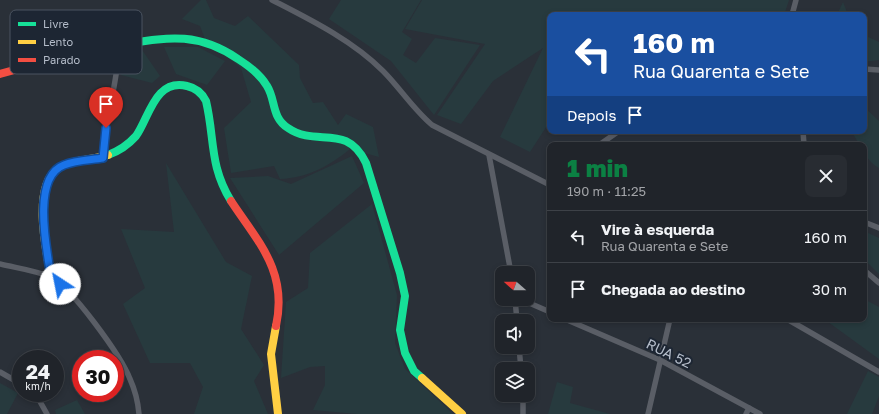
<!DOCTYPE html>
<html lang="pt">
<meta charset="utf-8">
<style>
:root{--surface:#20242a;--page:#282c32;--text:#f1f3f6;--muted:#a2a4a8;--line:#3d4147;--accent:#0b8043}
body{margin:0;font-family:"Golos Text",sans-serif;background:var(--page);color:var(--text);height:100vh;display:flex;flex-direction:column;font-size:15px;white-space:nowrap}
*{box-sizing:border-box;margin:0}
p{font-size:13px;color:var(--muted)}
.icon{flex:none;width:22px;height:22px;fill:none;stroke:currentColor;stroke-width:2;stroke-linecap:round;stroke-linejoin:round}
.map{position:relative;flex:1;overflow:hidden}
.sheet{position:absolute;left:547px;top:142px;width:320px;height:180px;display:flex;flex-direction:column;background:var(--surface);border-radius:8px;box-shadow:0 2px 6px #0003,0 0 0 1px var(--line)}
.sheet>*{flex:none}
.banner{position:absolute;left:547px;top:12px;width:320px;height:122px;border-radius:8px;box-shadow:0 2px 6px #0003,0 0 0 1px var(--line);background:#1a4fa0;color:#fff;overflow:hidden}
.needle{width:26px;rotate:290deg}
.controls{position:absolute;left:495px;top:266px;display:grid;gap:8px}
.controls a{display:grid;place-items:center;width:40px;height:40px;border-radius:8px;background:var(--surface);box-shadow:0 2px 6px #0003,0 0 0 1px var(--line);font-size:20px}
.speed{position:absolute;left:12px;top:350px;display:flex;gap:8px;font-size:20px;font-weight:700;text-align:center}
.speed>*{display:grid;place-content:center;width:52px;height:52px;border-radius:50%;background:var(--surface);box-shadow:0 2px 6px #0003,0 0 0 1px var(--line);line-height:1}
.speed small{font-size:10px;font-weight:400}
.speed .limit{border:6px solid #d22;background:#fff;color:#111}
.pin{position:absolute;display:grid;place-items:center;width:34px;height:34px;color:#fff;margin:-41px -17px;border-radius:50% 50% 50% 0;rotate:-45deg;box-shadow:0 0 4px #0007}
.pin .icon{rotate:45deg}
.me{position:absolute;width:44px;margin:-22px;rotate:326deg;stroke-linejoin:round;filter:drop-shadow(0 0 3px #0008)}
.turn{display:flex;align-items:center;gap:14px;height:84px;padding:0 20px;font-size:18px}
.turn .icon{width:52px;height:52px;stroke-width:2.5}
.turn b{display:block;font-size:28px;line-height:34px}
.then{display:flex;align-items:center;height:38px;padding:0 20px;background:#0003;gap:8px;font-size:15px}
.round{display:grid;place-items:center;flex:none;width:42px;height:42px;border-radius:8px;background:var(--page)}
.headline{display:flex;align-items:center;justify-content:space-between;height:68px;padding:0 20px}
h1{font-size:24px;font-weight:800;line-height:30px;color:var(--accent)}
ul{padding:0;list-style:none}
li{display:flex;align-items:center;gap:12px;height:52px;padding:0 20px;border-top:1px solid var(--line)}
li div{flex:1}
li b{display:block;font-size:15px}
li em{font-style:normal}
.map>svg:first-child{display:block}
.green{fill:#273a3e}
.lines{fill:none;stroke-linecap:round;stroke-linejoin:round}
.street{stroke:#5a5e66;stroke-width:5.5}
.fast{stroke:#16e098;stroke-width:8}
.slow{stroke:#ffcf43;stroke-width:8}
.jam{stroke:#f24e42;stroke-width:8}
.route-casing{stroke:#114b97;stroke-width:10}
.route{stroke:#1a73e8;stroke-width:7}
.labels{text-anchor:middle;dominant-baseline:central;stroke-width:4;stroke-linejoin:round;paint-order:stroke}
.street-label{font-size:14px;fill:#b4bcc9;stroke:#1d2633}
.key{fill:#1d2633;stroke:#4a5360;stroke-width:1}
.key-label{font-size:11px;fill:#b4bcc9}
</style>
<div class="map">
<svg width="879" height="414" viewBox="0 0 879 414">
<rect width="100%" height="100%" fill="#2a3038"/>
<g class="green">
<path d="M201,0H206L214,18L235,26L248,16L299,65L300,78L313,103L323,102L338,125L346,114L373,127L379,157L350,149C329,166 308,178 280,179L274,166L231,173L224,128L251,102L241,68L205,39L200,26L182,19Z"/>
<path d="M341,0H421L402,32L412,39L403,55L416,63L435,38L480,45L434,115L391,61L329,19Z"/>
<path d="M422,0H789L784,15H550V121L530,152L500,137L543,48L493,81L461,124L437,115L485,44L405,29Z"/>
<path d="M843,2L848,15H837Z"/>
<path d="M864,35L879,42V60L864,62Z"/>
<path d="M140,47L160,76L152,83L121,75L127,48Z"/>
<path d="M164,47H198L225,61L207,85L176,74Z"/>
<path d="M864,107L879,121V168C870,163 864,155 864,145H860L851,131H864Z"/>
<path d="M352,156L364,183L279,255L230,178L268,176L291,184Z"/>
<path d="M166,163L226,262L252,276L241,329L264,365L254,381L268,414H194L203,387L190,363H150L123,304L145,288L121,229L174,232Z"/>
<path d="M372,204L397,295L395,343L405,369L453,414H357L313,410L325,385V366L310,367L281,378L286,302L308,288L310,253Z"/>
<path d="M864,231L879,238V274L864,259Z"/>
<path d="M864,299L879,307V359L824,319H864Z"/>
<path d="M868,371L879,377V396L872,414H847Z"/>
<path d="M557,382L573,387L570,403L610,414H548Z"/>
<path d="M0,383L18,393L7,414H0Z"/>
<path d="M77,400L85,414H56L55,410Z"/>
</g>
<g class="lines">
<g class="street">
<path d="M272,0C309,19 352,40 383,71C400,88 413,109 432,125L550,185"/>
<path d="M792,15L796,0"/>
<path d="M864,69L879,70"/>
<path d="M803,131L804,145"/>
<path d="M599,145L619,131"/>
<path d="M489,155L511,273"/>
<path d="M103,158C106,119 117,82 120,44"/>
<path d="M864,222L879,228"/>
<path d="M0,264C16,268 35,270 50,277C71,286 121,356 130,379C135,390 138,402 139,414"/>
<path d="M864,270L879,283"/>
<path d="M515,299L517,321"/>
<path d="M520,299L550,312"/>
<path d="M565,319L660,360L760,414"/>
<path d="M787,319L879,372"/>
<path d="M519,347L521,369"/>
<path d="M0,372L21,384"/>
<path d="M32,393L38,398L47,414"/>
<path d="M523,395V414"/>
<path d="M648,414L670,319"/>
<path d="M746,414L749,408"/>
</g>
<g class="fast">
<path d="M124,44C170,37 198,32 238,59C249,66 260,74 267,86C276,100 271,117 288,128C317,148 346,122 366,163L400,273L405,296L400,330L405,353L414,371L422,378"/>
<path d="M108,155C119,151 128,145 136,136C149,118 155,78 187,86C196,88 202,93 206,101C215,139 209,165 231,201"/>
</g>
<g class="slow">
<path d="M51,277C46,251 32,188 57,169C71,159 92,160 108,155"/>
<path d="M276,326L271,354L278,414"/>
<path d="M422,378L462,414"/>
</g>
<g class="jam">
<path d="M0,74L73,54L124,44"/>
<path d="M231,201C258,242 288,271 276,326"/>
</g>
</g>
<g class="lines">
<g class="route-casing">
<path id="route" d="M60,284L51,277C47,251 31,177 64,165C76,160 91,160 103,158L106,128"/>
</g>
<use href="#route" class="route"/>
</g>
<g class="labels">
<g class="street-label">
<text transform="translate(669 353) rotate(26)">RUA 52</text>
</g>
</g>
<rect x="10" y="10" width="132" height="64" rx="6" class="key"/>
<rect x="18" y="22" width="18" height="4" fill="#16e098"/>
<rect x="18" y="40" width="18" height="4" fill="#ffcf43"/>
<rect x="18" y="58" width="18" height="4" fill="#f24e42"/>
<g class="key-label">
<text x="43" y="28">Livre</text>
<text x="43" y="46">Lento</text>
<text x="43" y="64">Parado</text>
</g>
</svg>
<div class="controls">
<a><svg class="needle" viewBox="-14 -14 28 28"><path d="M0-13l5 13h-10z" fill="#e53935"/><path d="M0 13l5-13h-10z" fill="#a2a4a8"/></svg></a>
<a><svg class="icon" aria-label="sound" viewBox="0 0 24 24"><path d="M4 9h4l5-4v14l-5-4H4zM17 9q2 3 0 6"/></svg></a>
<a><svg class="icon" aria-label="layers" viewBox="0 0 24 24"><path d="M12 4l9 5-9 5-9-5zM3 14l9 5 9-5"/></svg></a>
</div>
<div class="speed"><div>24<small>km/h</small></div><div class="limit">30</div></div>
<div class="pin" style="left:106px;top:128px;background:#d93025"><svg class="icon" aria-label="arrive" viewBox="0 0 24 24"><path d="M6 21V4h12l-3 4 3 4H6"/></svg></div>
<svg class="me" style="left:60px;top:284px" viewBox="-20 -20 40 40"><circle r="19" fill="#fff"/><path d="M0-13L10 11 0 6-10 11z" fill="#1a73e8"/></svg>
<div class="banner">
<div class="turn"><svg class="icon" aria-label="left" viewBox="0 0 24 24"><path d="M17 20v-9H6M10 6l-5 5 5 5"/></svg><div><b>160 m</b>Rua Quarenta e Sete</div></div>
<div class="then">Depois<svg class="icon" aria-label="arrive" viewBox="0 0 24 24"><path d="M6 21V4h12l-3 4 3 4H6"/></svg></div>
</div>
<section class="sheet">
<div class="headline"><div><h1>1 min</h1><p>190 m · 11:25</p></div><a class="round"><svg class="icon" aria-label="close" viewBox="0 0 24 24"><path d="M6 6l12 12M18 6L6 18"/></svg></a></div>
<ul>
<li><svg class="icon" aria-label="left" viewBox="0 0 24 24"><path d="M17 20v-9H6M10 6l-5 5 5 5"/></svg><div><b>Vire à esquerda</b><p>Rua Quarenta e Sete</p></div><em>160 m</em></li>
<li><svg class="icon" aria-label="arrive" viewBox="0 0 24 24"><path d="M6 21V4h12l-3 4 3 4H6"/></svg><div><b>Chegada ao destino</b></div><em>30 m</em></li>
</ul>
</section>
</div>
